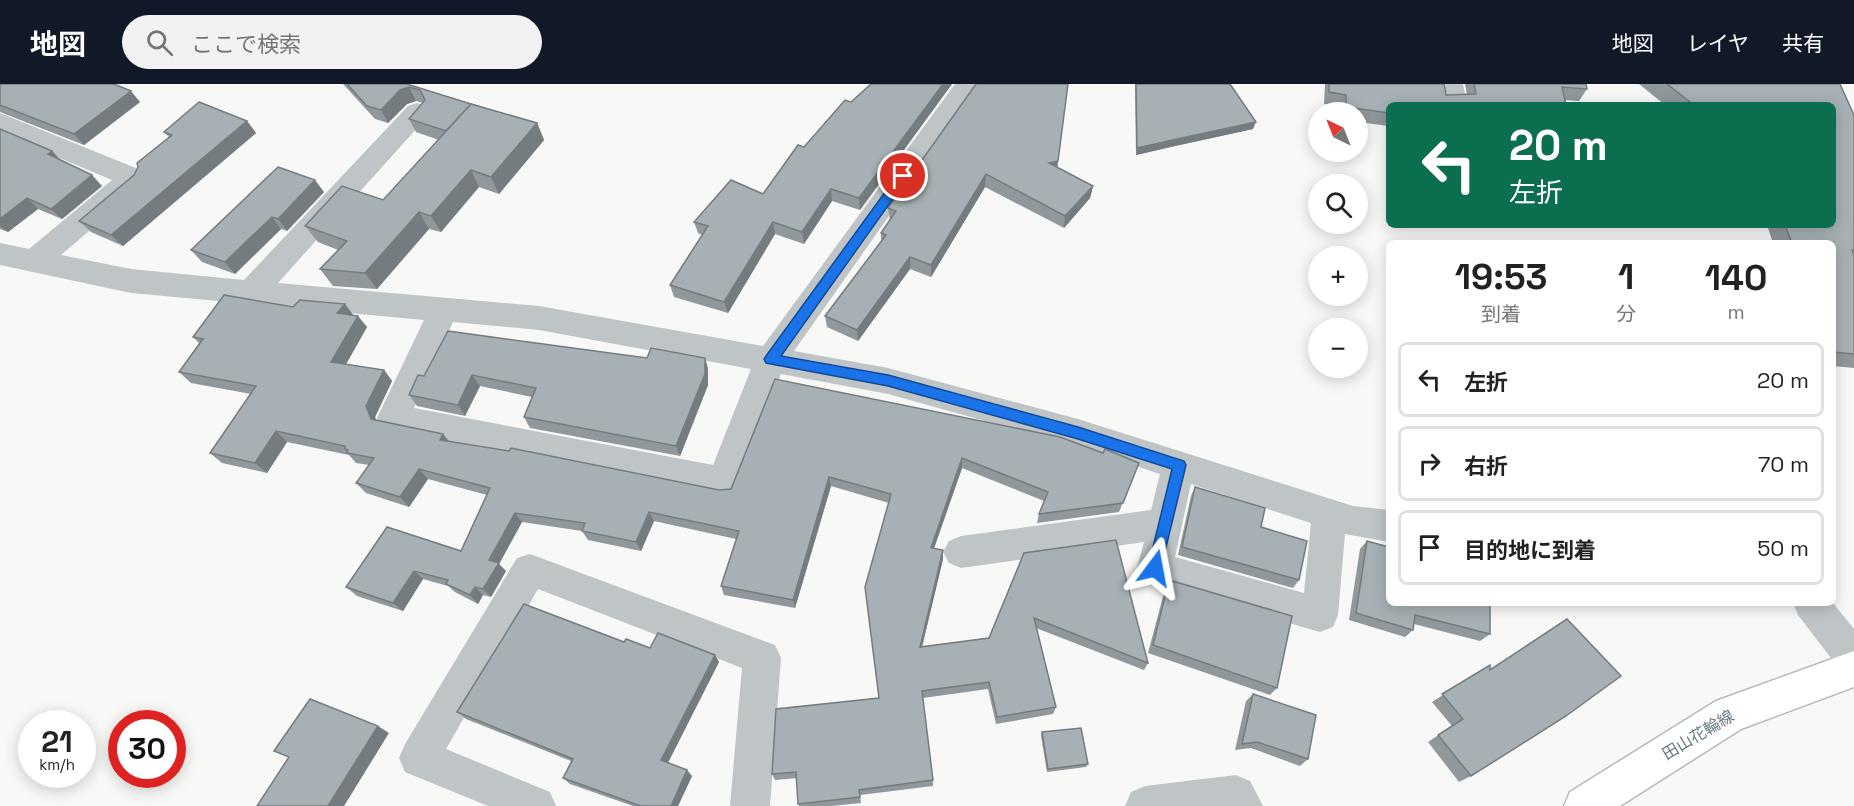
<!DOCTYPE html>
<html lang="ja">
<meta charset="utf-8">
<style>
:root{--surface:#fff;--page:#f2f2f2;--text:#222;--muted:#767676;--line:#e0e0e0;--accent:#111827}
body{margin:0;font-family:"Space Grotesk","Noto Sans JP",sans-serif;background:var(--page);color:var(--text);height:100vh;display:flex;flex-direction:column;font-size:22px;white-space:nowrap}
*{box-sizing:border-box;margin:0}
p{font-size:20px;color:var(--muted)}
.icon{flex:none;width:33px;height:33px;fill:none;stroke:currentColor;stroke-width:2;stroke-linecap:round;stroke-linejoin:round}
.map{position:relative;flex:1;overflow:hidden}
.drawer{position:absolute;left:1386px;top:156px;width:450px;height:366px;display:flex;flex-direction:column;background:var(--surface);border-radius:9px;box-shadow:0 3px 15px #0003}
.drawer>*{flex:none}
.hud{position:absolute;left:1386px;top:18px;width:450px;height:126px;border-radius:9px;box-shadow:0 3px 15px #0003;background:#0b6e4f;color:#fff;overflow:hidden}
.needle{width:39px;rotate:317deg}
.tools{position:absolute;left:1308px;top:18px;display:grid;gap:12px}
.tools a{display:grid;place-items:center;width:60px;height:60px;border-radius:50%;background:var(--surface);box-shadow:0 3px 15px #0003;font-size:30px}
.speed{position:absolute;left:18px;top:626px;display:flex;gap:12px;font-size:30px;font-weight:700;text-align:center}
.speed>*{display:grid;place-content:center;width:78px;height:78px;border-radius:50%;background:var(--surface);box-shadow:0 3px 15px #0003;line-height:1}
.speed small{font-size:15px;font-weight:400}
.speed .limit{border:9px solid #d22;background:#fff;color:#111}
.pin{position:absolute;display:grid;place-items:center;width:51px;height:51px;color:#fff;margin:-26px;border:3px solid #fff;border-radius:50%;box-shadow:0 2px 6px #0007}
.me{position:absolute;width:66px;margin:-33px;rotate:13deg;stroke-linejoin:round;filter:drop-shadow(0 0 4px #0008)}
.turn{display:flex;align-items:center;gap:21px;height:126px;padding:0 24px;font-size:27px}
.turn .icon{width:78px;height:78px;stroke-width:2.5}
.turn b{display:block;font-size:42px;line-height:51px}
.eta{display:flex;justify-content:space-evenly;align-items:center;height:102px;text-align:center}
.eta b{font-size:36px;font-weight:700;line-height:42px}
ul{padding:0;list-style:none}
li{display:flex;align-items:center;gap:18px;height:75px;margin:0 12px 9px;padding:0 12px;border:3px solid var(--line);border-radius:9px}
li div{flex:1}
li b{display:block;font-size:22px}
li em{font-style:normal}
header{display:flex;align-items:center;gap:36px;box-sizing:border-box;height:84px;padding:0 30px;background:var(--accent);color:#fff}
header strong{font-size:28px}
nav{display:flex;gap:33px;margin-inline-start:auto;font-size:21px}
.search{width:420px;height:54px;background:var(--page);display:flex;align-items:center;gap:15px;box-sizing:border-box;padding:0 21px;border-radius:33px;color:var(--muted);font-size:22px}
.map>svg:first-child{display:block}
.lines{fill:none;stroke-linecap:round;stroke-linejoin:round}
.major-casing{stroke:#b3b9bc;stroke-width:3}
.minor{fill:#bfc5c7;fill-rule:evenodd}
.major{fill:#fff;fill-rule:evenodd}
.wall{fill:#90989c}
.shaded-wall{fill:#757c7f}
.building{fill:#a7b1b5;stroke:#757c7f;stroke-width:1.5}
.route{fill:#1a73e8;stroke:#114b97;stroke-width:1.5}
.labels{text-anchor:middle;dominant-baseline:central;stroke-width:6;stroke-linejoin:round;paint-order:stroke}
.street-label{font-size:16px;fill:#65777f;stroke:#fff}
</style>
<header>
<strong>地図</strong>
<div class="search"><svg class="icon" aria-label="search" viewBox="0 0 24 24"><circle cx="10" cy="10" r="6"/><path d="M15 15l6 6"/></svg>ここで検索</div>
<nav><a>地図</a><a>レイヤ</a><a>共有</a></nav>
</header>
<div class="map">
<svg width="1854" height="722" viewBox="0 0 1854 722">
<rect width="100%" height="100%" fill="#f8f8f6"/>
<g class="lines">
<g class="major-casing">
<path id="major" d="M1854,567V603L1741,645L1620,722H1564L1570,708L1716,617Z"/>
</g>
<g class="minor">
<path d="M955,0H982L794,267L888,284L1078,335L1353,422L1389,426V458L1345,450L1338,531L1333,543L1320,548L1142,496L1137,484L1144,458L961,484L949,479L943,468L949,457L961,452L1151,426L1160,390L1078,363L888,310L781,290L740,398L735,408L723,413L382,344L377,334L424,236L131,209L0,181V159L29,165L112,96L0,49V29L143,87L147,94L143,101L61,171L131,185L244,196L408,22L417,19L426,22L430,28L426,34L278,199L539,222L763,262ZM453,238L539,246L751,285L713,381L414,324ZM1191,400L1311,439L1304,509L1175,473Z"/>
<path d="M1437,0H1463L1467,21H1441Z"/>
<path d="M530,470L775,561L781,574L770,722H730L742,584L538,505L446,665L550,708L556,722H488L405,688L399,674L405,660L517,474Z"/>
<path d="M1793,519H1833L1854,545V592L1841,587L1798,531Z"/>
<path d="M1236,691L1250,697L1263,722H1125L1131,708L1145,702Z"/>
</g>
<use href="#major" class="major"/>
</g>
<g class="wall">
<path d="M0,0L140,18L84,61L0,28Z"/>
<path d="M343,0H407L537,39L544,56L499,110L479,103L441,148L429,145L377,205L333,202L320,185L338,166L318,158L305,142L383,116L439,56L416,48L409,35L423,19L416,17L407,20L388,39L375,35Z"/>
<path d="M871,0H952L860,126L832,117L804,160L775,150L728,229L674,213L670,201L702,151L698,149L694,138L763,110L804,63Z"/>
<path d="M976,0L1057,84L1093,102L1090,114L1064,144L985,103L931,193L910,185L858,257L827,243L825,232L881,157V149L890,136L888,124Z"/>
<path d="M1135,0H1230L1253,45L1175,62L1136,71Z"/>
<path d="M1325,0H1444L1446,11H1467L1465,0H1586L1587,5L1579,17L1565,16L1566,21H1389V42L1358,38V28H1341V23L1324,20Z"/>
<path d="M1639,0H1840L1854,31V284L1833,282V159H1773L1767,141H1833V21H1665Z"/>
<path d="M247,37L256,49L123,162L91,148L79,137L134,91L169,53L164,48Z"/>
<path d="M0,45L52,67L61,76L102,102L62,135L38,125L8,148L0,145Z"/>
<path d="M324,108L287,147L281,145L235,190L202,178L191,166Z"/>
<path d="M293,223L353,231L367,243L346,280L384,286L392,297L375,333L376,336L443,350L449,358L719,406L731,405L775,295L1103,369L1139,379L1119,428L1037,439L1039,430L1044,417L962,384L934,464L943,466V475L922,563L989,554L1024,469L1148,579L1144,586L1036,544L1056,623L1053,630L996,640L988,605L923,614L933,696V702L860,711L861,719L831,722H799L797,694L775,696L772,690L879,614L889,419L831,402L795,524L724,511L721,502L736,455L654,437L641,467L588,456L582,447L522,438L499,480L506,487L491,513L483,511L478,520L455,508L448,502L423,495L403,527L357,512L346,503L461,467L487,411L428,395L409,423L366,409L356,399L369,381L356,379L349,371L287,358L267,389L222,379L210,369L251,310L191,299L179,288L199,259L193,253Z"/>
<path d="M647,274H705L708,285V301L680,372L530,344L524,333L532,313L480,302L465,332L417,322L409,311L424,292Z"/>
<path d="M1195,403L1261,443L1299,496L1293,504L1178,471L1191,412Z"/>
<path d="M1367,457L1490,550L1480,557L1414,540L1413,546L1405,553L1349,536L1360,465Z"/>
<path d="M1169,496L1277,604L1270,611L1148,569L1165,505Z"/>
<path d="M624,558L650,564L719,578L668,679L692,692L678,722H633L570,700L563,694L571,677L466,635L457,628Z"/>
<path d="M1490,581L1471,692L1459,698L1428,658L1452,642L1432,618Z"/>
<path d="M1253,610L1308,675L1300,682L1251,664L1235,666L1246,617Z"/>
<path d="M1042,648L1088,680L1086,683L1047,688L1041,652Z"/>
</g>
<g class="shaded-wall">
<path d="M943,0H952L860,126L859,114Z"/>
<path d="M409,3L416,17L407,20L388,39L381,26L400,6Z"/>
<path d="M131,7L140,18L84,61L74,50Z"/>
<path d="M247,37L256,49L123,162L111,151Z"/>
<path d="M1256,38L1253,45L1175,62L1136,71L1137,64L1177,55Z"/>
<path d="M537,39L544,56L499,110L491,93Z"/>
<path d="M52,67L62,78L48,70Z"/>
<path d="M1058,77L1057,90L1049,79Z"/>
<path d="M471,86L479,103L441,148L431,132Z"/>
<path d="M986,90L985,103L931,193V181Z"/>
<path d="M92,91L102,102L62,135L51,125Z"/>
<path d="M315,96L324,108L287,147L278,135Z"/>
<path d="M1093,102L1090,114L1064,144L1065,132Z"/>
<path d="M831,105L832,117L804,160L802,148Z"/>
<path d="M27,114L38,125L8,148L0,142V135Z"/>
<path d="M419,128L429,145L377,205L365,189Z"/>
<path d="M272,133L281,145L235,190L225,178Z"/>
<path d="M773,138L775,150L728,229L724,218Z"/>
<path d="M910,173V185L858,257L857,246Z"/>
<path d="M345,220L354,232L337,229Z"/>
<path d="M358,232L367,243L341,289L331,278Z"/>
<path d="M705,274L708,285V301L680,372L676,362Z"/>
<path d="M384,286L392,297L375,333L380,345L371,335L366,322Z"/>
<path d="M472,291L480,302L465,332L458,321Z"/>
<path d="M276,347L287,358L267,389L255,379Z"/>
<path d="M443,350L451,360L440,356Z"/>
<path d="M962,374V384L931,473V464Z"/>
<path d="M419,385L428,395L409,423L400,413Z"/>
<path d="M829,393L831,402L795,524L793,516Z"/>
<path d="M649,428L654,437L641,467L636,458Z"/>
<path d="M515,429L522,438L499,480L506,487L491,513L483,505L489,476Z"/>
<path d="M943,466V475L920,571V563Z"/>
<path d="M414,487L423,495L403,527L393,519Z"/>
<path d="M475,503L483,511L478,520L470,511Z"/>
<path d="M715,571L719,578L666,682L661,676Z"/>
<path d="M378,642L389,649L344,722H328Z"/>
<path d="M687,686L692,692L678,722H671Z"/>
</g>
<g class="building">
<path d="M0,0H114L131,7L74,50L0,21Z"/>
<path d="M347,0H407L471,20L446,47L409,35L425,16L420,6L409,3L400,6L381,26L367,22Z"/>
<path d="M871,0H943L859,114L831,105L802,148L773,138L724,218L670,201L708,142L694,138L731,96L763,110L798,61L804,63L845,16L851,18Z"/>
<path d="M976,0H1068L1058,77L1049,79L1093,102L1065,132L986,90L931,181L910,173L857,246L825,232L886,151L881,149L896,127L888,124Z"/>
<path d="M1136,0H1230L1256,38L1177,55L1137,64Z"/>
<path d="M1329,0H1444L1446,11L1476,10L1474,0H1586L1587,5L1562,3L1566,21H1456L1446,20L1447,21H1389V29L1346,23V11L1329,8Z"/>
<path d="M1667,0H1840L1854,31V166H1852L1854,171V270L1833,268V159H1792L1785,141H1833V21H1694Z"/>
<path d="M199,18L247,37L111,151L79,137L134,91L138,83L137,79L172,51L164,48Z"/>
<path d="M471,20L537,39L491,93L471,86L431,132L419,128L365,189L320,185L347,157L305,142L342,102L383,116Z"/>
<path d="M0,45L52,67L48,70L92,91L51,125L27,114L0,135Z"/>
<path d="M278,83L315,96L278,135L272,133L225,178L191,166Z"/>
<path d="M224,211L293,223L300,216L345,220L337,229L358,232L331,278L384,286L366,322L371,335L443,350L440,356L509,367L511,364L719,406L731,405L775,295L1060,353L1103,369L1105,365L1139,379L1123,419L1039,430L1048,408L962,374L931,464L943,466L920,563L989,554L1024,469L1116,456L1148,579L1034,534L1056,623L997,633L989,598L922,607L933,696L859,706L860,713L798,720L796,688L772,690L776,625L879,614L865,503L891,410L829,393L793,516L721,502L739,447L649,428L636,458L582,447L585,439L515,429L489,476L499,479L483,505L475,503L470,511L446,500L448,496L414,487L393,519L346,503L387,443L461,467L490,404L419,385L400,413L356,399L374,374L347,369L348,366L345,365V362L276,347L255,379L210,369L256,302L179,288L203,255L193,253Z"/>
<path d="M448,247L647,274L651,264L705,274V290L676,362L524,333L536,304L472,291L458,321L409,311L418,291L424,292Z"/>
<path d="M1195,403L1265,424L1261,443L1307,457L1299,496L1182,463Z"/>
<path d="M1367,457L1389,463V519H1490V550L1415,531L1413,546L1356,529Z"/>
<path d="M1169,496L1292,532L1277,604L1153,561Z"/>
<path d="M524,520L624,558L626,555L650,564L658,549L715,571L661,676L687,686L671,722H641L563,694L573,675L457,628Z"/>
<path d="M1567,535L1621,592L1566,632L1471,692L1438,651L1463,635L1442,610L1490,581V586Z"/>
<path d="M1253,610L1316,631L1308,675L1257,658L1242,660Z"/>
<path d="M310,615L378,642L328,722H257L289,673L274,667Z"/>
<path d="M1081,644L1088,680L1048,685L1042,648Z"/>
</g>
<path class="route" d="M903,88L908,92L907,95L781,272L888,291L1078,343L1184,377L1186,381L1160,488L1155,490L1150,488L1148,484L1172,385L1078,355L888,302L766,279L764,275L766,272L899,89Z"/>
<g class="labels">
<g class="street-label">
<text transform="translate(1698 651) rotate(-31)">田山花輪線</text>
</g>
</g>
</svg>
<div class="tools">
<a><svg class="needle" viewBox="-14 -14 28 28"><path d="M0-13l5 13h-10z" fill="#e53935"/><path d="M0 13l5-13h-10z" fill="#767676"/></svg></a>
<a><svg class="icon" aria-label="search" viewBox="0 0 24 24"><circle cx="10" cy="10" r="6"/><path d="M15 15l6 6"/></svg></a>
<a>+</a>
<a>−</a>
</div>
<div class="speed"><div>21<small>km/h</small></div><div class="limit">30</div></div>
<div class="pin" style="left:903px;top:92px;background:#d93025"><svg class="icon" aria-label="arrive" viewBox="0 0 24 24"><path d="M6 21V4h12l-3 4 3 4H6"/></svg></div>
<svg class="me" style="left:1155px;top:484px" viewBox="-20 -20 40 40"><path d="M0-17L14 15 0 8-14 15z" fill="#1a73e8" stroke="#fff" stroke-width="4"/></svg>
<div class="hud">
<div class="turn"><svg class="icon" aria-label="left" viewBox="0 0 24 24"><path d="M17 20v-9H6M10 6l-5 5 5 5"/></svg><div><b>20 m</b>左折</div></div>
</div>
<section class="drawer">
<div class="eta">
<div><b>19:53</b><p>到着</p></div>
<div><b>1</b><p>分</p></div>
<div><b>140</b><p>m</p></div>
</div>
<ul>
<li><svg class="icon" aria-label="left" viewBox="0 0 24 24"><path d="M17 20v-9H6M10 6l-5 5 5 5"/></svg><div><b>左折</b></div><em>20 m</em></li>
<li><svg class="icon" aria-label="right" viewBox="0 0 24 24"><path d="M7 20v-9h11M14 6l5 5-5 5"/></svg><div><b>右折</b></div><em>70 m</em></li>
<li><svg class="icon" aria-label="arrive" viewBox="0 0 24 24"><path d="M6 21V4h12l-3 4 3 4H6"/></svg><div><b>目的地に到着</b></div><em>50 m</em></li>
</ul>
</section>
</div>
